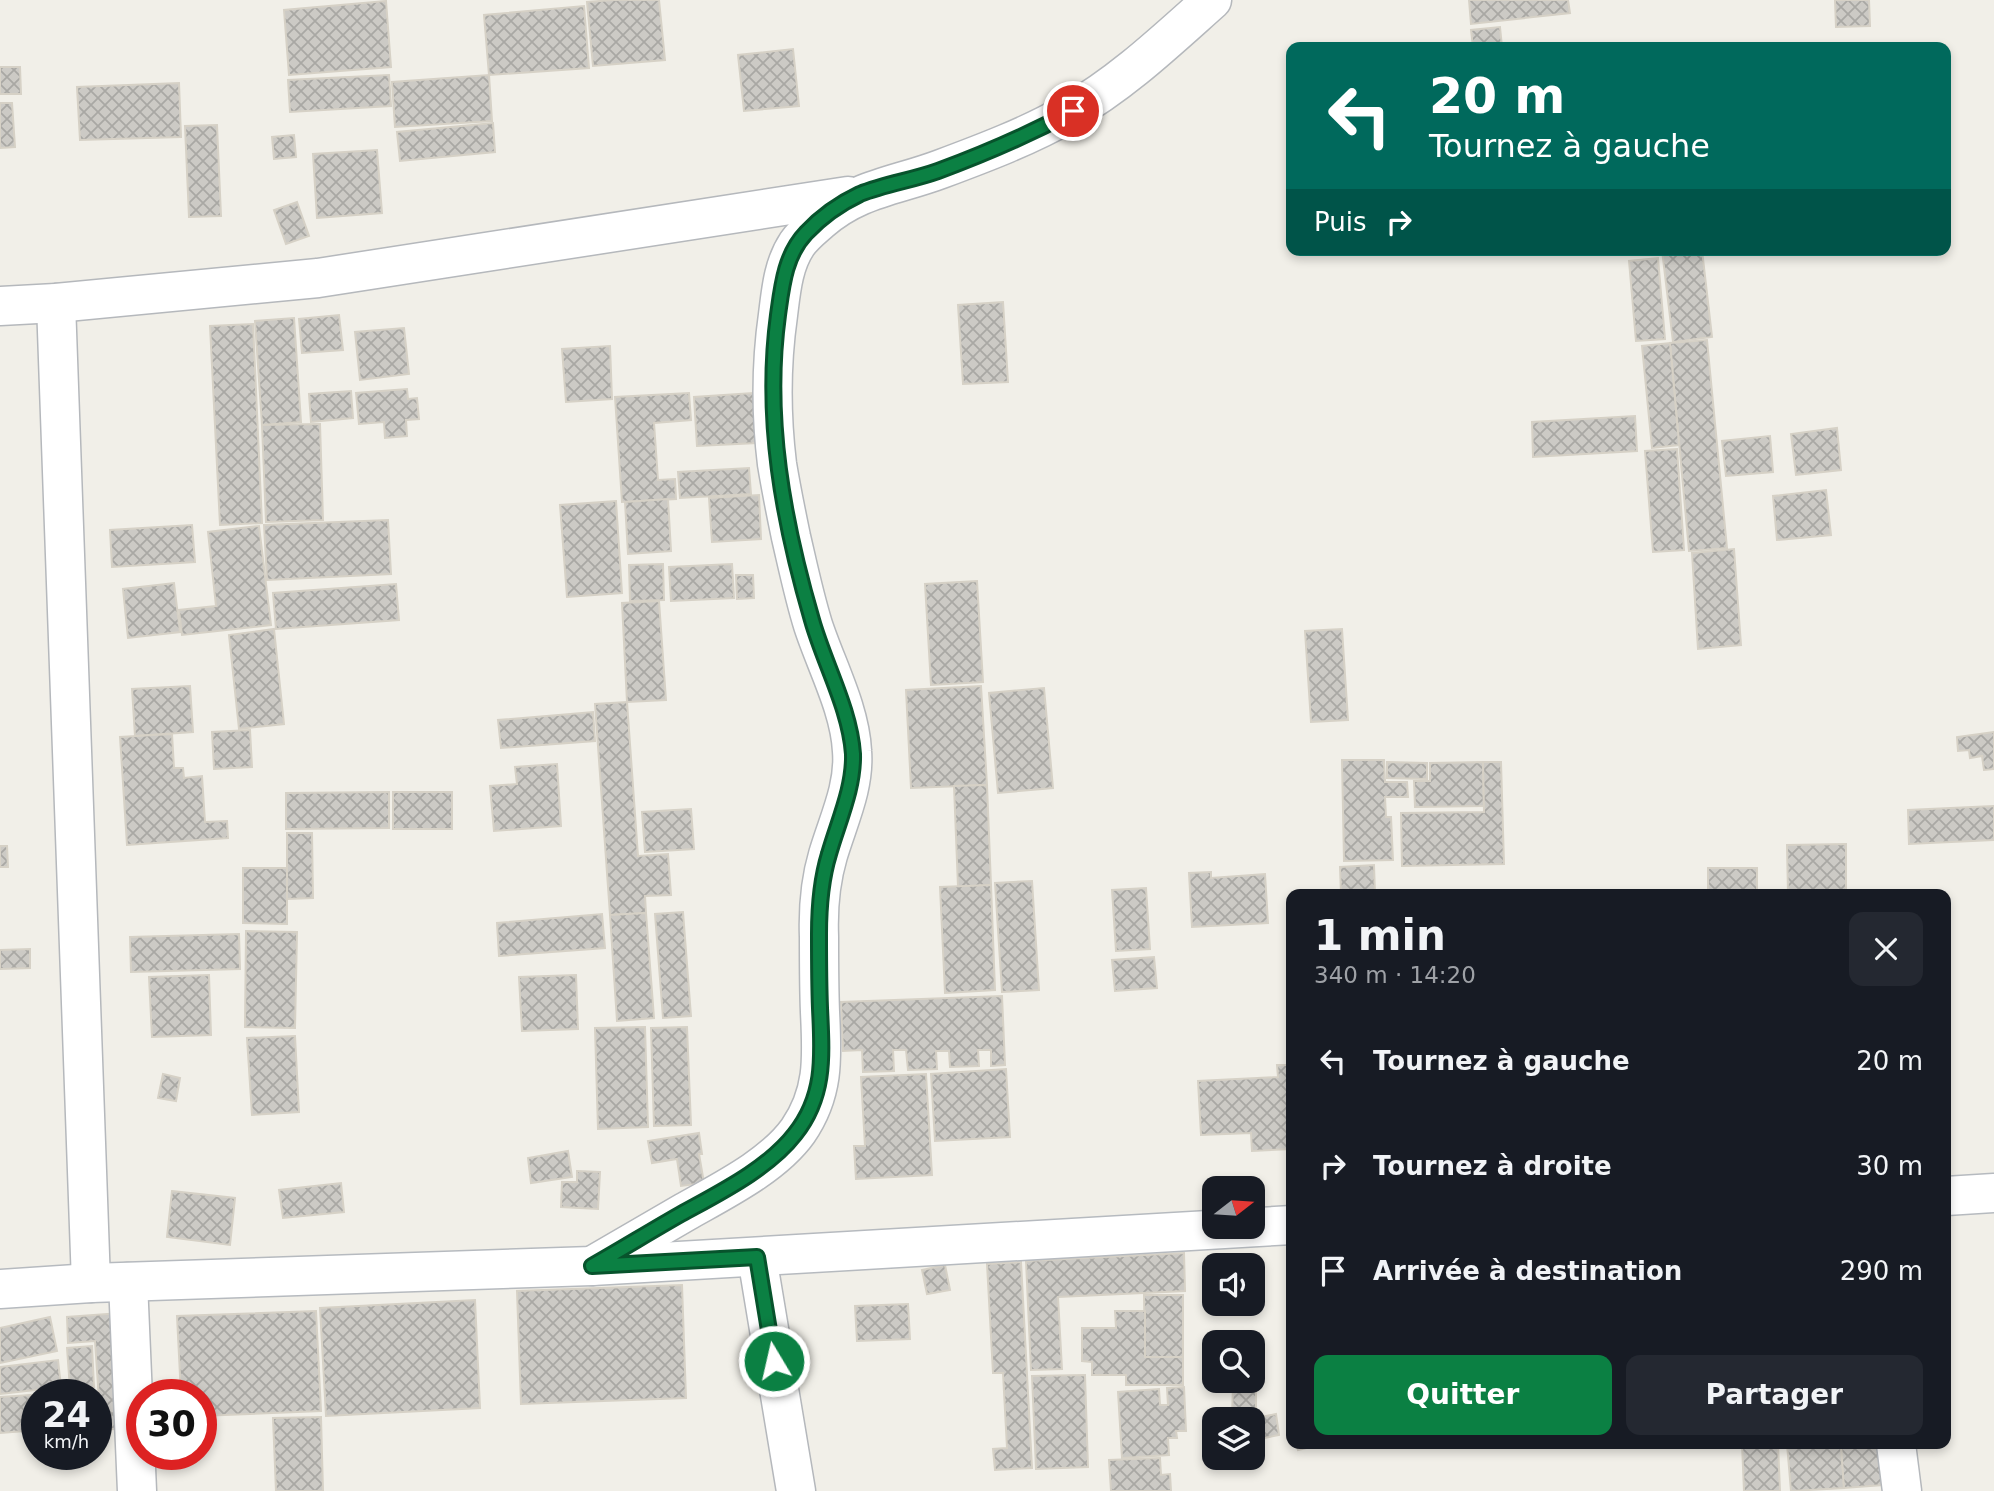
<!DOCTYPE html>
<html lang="fr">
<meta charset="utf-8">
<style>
:root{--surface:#171b24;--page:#242831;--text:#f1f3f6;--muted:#9ea1a6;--accent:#0b8043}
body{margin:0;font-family:"DejaVu Sans",sans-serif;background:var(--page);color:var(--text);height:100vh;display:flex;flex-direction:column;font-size:26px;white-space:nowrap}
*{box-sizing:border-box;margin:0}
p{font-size:23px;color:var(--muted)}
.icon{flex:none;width:38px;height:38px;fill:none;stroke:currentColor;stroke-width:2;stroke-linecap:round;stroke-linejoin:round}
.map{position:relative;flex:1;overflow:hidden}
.side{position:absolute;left:1286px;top:889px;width:665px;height:560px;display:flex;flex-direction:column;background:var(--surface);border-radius:14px;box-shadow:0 4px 10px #0003}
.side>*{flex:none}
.hud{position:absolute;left:1286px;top:42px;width:665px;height:214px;border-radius:14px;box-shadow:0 4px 10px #0003;background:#00695c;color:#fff;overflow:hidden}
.needle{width:46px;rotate:73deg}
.buttons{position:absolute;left:1202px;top:1176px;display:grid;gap:14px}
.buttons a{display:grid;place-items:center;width:63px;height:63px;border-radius:14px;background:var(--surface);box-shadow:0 4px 10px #0003;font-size:35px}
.speed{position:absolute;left:21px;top:1379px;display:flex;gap:14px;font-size:35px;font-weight:700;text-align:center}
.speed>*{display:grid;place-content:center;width:91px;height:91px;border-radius:50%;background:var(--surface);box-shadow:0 4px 10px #0003;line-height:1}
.speed small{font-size:18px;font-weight:400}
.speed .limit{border:10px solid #d22;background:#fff;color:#111}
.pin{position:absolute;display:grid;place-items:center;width:60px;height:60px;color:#fff;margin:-30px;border:4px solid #fff;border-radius:50%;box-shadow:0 2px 7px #0007}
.me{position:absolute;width:77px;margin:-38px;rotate:351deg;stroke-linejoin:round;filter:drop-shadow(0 0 5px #0008)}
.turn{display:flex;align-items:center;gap:24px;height:147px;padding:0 28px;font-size:32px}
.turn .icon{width:91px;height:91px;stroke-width:2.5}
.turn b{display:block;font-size:49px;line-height:60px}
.then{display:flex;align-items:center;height:66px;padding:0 28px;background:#0003;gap:14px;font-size:26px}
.round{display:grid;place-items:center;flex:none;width:74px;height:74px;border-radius:14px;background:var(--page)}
.head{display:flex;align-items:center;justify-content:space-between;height:119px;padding:0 28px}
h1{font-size:42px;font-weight:700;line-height:52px}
.primary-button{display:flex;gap:14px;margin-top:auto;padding:14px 28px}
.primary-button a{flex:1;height:80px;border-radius:14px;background:var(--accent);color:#fff;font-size:28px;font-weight:700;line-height:80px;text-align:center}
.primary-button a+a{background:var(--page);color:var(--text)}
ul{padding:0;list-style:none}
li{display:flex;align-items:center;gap:21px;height:105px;padding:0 28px}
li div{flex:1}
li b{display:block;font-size:26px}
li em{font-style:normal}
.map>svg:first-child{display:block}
.building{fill:url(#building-cross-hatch);stroke:#d6d1c6;stroke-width:2}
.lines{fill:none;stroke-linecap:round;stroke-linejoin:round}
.street-casing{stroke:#b5b8bc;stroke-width:41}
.secondary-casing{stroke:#b6babf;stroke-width:41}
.street{stroke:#fff;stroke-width:38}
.secondary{stroke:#fff;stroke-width:38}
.route-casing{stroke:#07532c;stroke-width:18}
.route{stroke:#0b8043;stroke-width:12}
</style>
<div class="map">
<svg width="1994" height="1491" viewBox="0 0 1994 1491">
<defs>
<pattern id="building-cross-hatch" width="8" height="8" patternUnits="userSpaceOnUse" patternTransform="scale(1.75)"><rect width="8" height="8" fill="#cccac5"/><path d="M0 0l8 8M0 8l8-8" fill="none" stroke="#a9a8a4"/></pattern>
</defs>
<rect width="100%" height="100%" fill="#f1efe8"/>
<g class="building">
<path d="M613,0H659L665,60L593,66L587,2Z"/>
<path d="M1469,0H1568L1570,13L1471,24Z"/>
<path d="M1835,0H1869L1870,26L1836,27Z"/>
<path d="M386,1L391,67L289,75L284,10Z"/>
<path d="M584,6L589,68L489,75L484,15Z"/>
<path d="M1500,27L1502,47H1473L1471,30Z"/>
<path d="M793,49L799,106L744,111L738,55Z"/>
<path d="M0,67H20L21,94H0Z"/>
<path d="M389,75L391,106L290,112L288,80Z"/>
<path d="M489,75L492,121L395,127L392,82Z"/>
<path d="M179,83L181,137L80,140L77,87Z"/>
<path d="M0,103H12L15,147L0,148Z"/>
<path d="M493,123L495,152L400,161L397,132Z"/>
<path d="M217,125L221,216L189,217L185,126Z"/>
<path d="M294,135L296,157L274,159L272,137Z"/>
<path d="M377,150L382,213L317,218L313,154Z"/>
<path d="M297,202L309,236L286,244L274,210Z"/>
<path d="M1662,250H1702L1712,337L1673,342Z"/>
<path d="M1658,258L1665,339L1636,341L1629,261Z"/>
<path d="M1003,302L1008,382L963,384L958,305Z"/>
<path d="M339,315L343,350L302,353L299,319Z"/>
<path d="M294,318L301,422L262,425L255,321Z"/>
<path d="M253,324L262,523L220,525L210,326Z"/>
<path d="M404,328L409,374L360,380L355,332Z"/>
<path d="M1707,340L1727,548L1689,551L1670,343Z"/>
<path d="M1670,343L1679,445L1652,448L1642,346Z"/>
<path d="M610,346L612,399L566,402L562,349Z"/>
<path d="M407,389L408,399L417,398L419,419L406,420L407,436L385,438L384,422L359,424L356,393Z"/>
<path d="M351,391L353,418L311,422L309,394Z"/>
<path d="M689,393L691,420L654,423L658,480L675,479L676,499L622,502L615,397Z"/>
<path d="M753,393L757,443L697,446L694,397Z"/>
<path d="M1635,416L1637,451L1533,457L1532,422Z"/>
<path d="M320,424L323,520L266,522L262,425Z"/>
<path d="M1837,428L1841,470L1796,475L1791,434Z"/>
<path d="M1770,436L1773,472L1726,476L1722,441Z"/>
<path d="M1677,449L1684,550L1653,552L1645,451Z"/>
<path d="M749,468L751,494L680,498L678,472Z"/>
<path d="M1826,490L1831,535L1777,540L1773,496Z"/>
<path d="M759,495L761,539L712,542L709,498Z"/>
<path d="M668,499L671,551L628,554L625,502Z"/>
<path d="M616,501L622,593L567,597L560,505Z"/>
<path d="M388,520L391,574L267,580L264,525Z"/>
<path d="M192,525L195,562L112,567L110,530Z"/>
<path d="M259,526L271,625L182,635L179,610L216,606L208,532Z"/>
<path d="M1734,549L1741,645L1698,649L1692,553Z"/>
<path d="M663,564L664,600L630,601L629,565Z"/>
<path d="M732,564L734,598L671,601L669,567Z"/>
<path d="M736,575H753L754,598L737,599Z"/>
<path d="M977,581L983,682L931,685L925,584Z"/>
<path d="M174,583L180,632L128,638L123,589Z"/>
<path d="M396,584L399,620L276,629L273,593Z"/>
<path d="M659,601L666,700L627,702L622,603Z"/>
<path d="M274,629L284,724L239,729L229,635Z"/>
<path d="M1342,629L1348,720L1311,722L1305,631Z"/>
<path d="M190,686L193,732L135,736L132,689Z"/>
<path d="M981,686L987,785L911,788L906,690Z"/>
<path d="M1044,688L1053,788L998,793L989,693Z"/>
<path d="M627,702L638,856L668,854L671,895L645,896L646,913L610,915L595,704Z"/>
<path d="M593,712L595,741L501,748L498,720Z"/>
<path d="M250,730L252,767L214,769L212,732Z"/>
<path d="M1994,732V769L1984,770L1982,756L1970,758L1969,750L1958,751L1957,737Z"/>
<path d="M172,734L174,768H183L184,778L202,776L205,822L227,821L228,838L127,845L120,737Z"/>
<path d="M1342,760H1384L1385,782H1407L1408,797H1385L1386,817H1391L1393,860L1344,861Z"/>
<path d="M1387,762L1427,763V779L1387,778Z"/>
<path d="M1483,762L1484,806L1415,807L1414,781H1430V763Z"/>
<path d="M1483,762H1501L1504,864L1402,866L1401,813L1484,812Z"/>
<path d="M557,764L561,826L494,831L490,786L517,784L515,767Z"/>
<path d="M987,785L991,885L958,887L954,786Z"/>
<path d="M389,792V828L286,829V793Z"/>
<rect x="393" y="792" width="59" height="37"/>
<path d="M1994,806V840L1909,844L1908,810Z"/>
<path d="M691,809L694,849L645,852L642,812Z"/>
<path d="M287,833H312L313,898L287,899Z"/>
<path d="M1846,844V894H1788L1787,845Z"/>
<path d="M0,846H7L8,867H0Z"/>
<path d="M1374,865L1375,894H1341L1340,867Z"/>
<path d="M243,868H287V924L243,923Z"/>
<rect x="1708" y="868" width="49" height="26"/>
<path d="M1211,872V878L1265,874L1268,923L1192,927L1189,873Z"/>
<path d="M1032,881L1039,990L1002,992L995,883Z"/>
<path d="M991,885L995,990L945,993L940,887Z"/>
<path d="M1146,888L1150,949L1116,951L1112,890Z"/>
<path d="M683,912L691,1016L663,1018L655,914Z"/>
<path d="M646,913L654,1018L617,1021L610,915Z"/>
<path d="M602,914L605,948L499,956L497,923Z"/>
<path d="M246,931L297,932L295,1028L245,1027Z"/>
<path d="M239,934L240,969L131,972L130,937Z"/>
<path d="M30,949V968L0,969V950Z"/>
<path d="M1154,957L1157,988L1115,991L1112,960Z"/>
<path d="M209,975L211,1035L152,1037L149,977Z"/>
<path d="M576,975L578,1029L522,1031L519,977Z"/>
<path d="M1002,996L1005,1065L991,1066V1050H978L979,1066L950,1067L949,1051H936L937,1069L908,1070L906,1050H893L894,1071L863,1072L862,1050L843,1051L841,1002Z"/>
<path d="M645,1027L648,1127L598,1129L595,1028Z"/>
<path d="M687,1027L691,1125L654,1126L651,1028Z"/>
<path d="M295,1036L299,1112L252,1115L247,1038Z"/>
<path d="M1277,1065H1292V1149L1252,1151L1251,1133L1201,1135L1198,1081L1278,1077Z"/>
<path d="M1006,1069L1010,1137L935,1141L931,1074Z"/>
<path d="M163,1074L180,1078L176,1101L158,1098Z"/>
<path d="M926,1074L932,1175L856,1179L854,1146H865L861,1077Z"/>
<path d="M699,1133L702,1154H699L704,1183L681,1186L677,1159L652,1163L648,1141Z"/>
<path d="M568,1151L572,1177L531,1183L528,1158Z"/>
<path d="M577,1171L600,1172L598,1209L561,1207L562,1182H577Z"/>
<path d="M341,1183L344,1212L283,1218L279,1190Z"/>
<path d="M172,1191L235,1198L230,1245L167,1237Z"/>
<path d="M1184,1253L1185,1291L1058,1297L1062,1369L1031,1370L1026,1261Z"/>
<path d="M1021,1262L1032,1468L995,1470L993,1449L1007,1448L1003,1373H993L987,1264Z"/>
<path d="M945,1265L950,1290L927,1294L922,1270Z"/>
<path d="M682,1285L686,1398L521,1404L517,1291Z"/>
<path d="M1144,1295H1183V1357H1145Z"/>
<path d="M475,1300L480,1408L326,1416L320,1308Z"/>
<path d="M908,1304L910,1339L857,1341L855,1306Z"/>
<path d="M316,1311L321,1411L201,1416V1395H181L177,1316Z"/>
<path d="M1115,1311H1145V1357H1183V1385H1126V1375H1092V1362L1082,1361V1328H1116Z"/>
<path d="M120,1313L127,1428L101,1430L95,1341L68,1343L67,1317Z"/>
<path d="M50,1317L57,1351L0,1363V1328Z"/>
<path d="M92,1346L94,1387L70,1389L67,1348Z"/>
<path d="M58,1360L61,1387L0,1394V1367Z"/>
<path d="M1085,1375L1088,1467L1036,1469L1032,1376Z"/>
<path d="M1233,1384H1256V1418L1232,1417Z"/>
<path d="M1184,1387L1186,1431H1176L1177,1438H1168L1169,1455L1122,1458L1118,1392L1159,1389L1160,1405H1168L1167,1388Z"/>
<path d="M91,1391V1395H37V1430L0,1433V1397Z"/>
<path d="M1276,1414L1279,1435L1259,1439L1256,1418Z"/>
<path d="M321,1417L323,1491H276L273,1418Z"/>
<path d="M1296,1444H1323L1298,1450Z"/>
<path d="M1742,1444H1778L1780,1491H1744Z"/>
<path d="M1787,1444H1841L1844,1488L1791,1491Z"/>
<path d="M1841,1444H1880L1883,1485L1844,1488Z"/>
<path d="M1160,1458L1161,1475L1170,1474L1171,1491H1111L1109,1460Z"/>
</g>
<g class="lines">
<g class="street-casing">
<g id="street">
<path d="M56,303L91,1283"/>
<path d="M0,306L56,303L318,278L848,196"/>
<path d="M757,1257L796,1491"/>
<path d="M592,1266C623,1248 654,1230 685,1212C722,1191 773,1166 798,1131C825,1092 822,1056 820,1012C819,987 819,962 819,937C818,910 820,882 828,855C838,821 855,787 852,751C850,709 826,665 813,625C804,596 798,567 791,537C786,513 781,488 777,464C771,415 771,364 778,315C781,291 783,265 797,244C803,235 812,228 820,221C858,188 896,186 941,169C984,153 1029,136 1069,113C1122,83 1167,40 1212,0"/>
<path d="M128,1282L137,1491"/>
<path d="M1896,1444L1902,1491"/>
</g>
</g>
<g class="secondary-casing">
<g id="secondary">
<path d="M1946,1196L1994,1193"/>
<path d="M0,1289L91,1283L592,1266L1292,1225"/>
</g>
</g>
<use href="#street" class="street"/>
<use href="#secondary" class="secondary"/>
</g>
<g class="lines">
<g class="route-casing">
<path id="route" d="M774,1361L757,1257L592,1266C622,1249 651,1231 681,1214C719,1193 768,1169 795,1134C826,1095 822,1054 820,1008C819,983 819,958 819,934C819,907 821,880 829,854C838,822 854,788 853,754C850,709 824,663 812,620C783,521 764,418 778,315C782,286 785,255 806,233C821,217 841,203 860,194C885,184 913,180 938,171C984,154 1030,134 1073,111"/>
</g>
<use href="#route" class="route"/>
</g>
</svg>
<div class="buttons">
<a><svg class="needle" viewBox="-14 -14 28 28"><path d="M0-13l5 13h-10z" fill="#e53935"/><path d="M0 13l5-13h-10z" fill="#9ea1a6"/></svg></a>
<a><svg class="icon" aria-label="sound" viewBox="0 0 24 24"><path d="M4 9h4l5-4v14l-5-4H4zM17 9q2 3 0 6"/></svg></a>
<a><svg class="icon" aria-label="search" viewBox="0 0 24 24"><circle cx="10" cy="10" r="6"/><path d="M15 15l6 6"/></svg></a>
<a><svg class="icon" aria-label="layers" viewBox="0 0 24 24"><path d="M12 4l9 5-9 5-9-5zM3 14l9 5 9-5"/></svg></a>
</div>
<div class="speed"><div>24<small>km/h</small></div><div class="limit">30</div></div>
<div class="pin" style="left:1073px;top:111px;background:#d93025"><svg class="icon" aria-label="arrive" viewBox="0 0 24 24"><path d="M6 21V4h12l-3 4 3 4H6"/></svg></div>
<svg class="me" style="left:774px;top:1361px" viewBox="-20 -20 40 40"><circle r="17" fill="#0b8043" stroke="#fff" stroke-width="3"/><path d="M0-11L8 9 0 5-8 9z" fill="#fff"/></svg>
<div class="hud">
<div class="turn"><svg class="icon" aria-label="left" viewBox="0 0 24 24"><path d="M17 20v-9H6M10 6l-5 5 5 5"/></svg><div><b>20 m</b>Tournez à gauche</div></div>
<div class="then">Puis<svg class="icon" aria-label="right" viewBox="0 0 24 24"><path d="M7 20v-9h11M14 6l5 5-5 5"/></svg></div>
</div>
<section class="side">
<div class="head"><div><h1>1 min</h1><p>340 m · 14:20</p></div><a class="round"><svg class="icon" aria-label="close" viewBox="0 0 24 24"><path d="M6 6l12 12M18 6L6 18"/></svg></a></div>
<ul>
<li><svg class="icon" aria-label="left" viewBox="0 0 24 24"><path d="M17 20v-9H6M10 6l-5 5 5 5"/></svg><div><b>Tournez à gauche</b></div><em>20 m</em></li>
<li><svg class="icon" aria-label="right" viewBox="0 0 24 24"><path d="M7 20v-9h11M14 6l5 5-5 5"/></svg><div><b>Tournez à droite</b></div><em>30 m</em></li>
<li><svg class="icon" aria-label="arrive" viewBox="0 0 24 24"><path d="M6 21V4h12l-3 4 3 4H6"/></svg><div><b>Arrivée à destination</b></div><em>290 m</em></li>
</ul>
<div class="primary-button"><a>Quitter</a><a>Partager</a></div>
</section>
</div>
